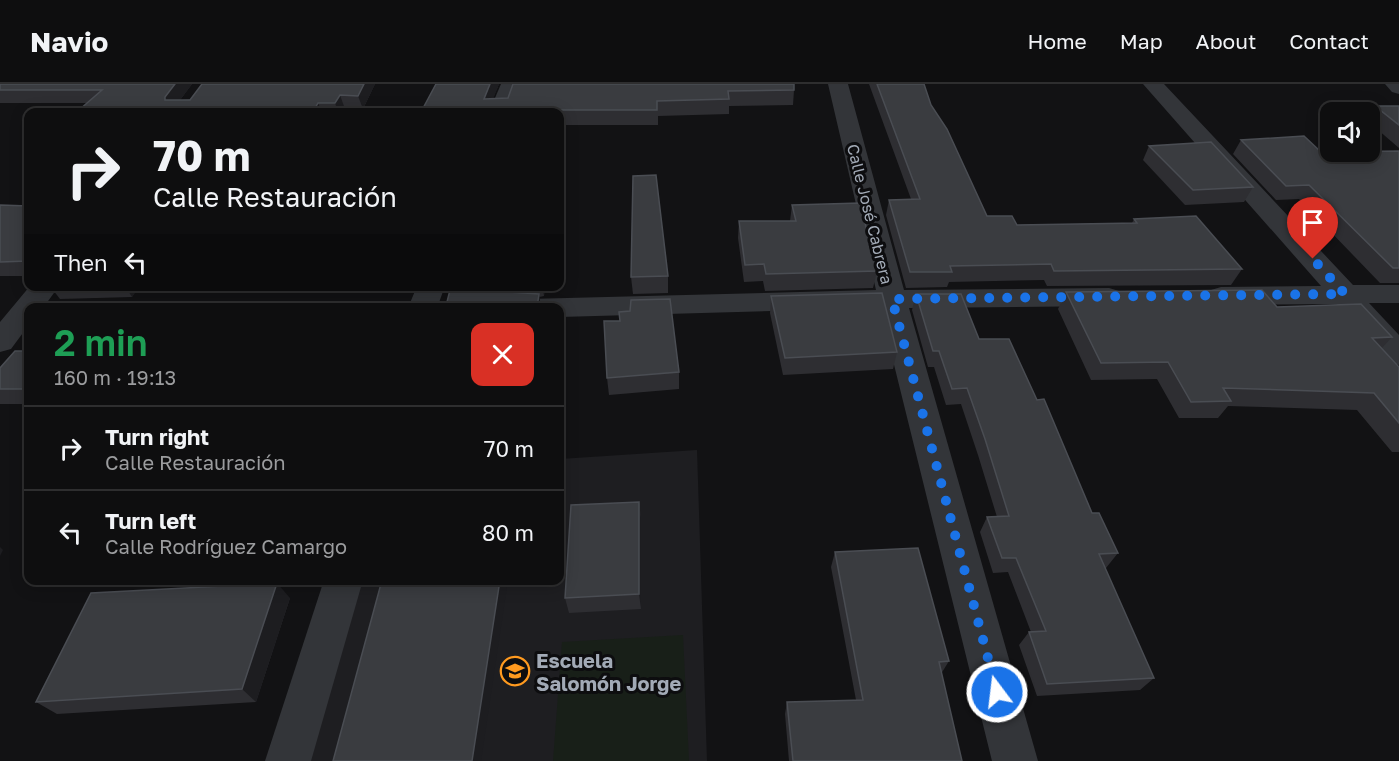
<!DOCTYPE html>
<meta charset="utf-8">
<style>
:root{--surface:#0e0e0f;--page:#1c1c1d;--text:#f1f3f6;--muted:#9b9c9e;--line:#2e2e2f}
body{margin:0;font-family:"Golos Text",sans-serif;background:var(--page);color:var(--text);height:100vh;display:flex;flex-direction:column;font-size:22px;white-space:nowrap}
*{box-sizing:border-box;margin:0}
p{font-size:20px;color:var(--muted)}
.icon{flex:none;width:33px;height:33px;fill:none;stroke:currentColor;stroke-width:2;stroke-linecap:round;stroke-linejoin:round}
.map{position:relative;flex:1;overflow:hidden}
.sheet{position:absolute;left:24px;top:219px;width:540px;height:282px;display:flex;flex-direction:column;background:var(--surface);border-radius:12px;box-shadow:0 3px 15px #0003,0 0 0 2px var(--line)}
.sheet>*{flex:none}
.hud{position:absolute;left:24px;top:24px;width:540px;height:183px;border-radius:12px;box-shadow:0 3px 15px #0003,0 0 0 2px var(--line);background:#0e0e0f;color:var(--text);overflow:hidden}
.controls{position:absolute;left:1320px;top:18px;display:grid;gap:12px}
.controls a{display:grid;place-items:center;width:60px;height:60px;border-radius:12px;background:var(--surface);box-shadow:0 3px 15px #0003,0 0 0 2px var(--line);font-size:30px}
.pin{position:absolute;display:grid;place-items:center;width:51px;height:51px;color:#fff;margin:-62px -26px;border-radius:50% 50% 50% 0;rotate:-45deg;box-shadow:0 0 6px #0007}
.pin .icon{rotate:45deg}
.me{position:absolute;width:66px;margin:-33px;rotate:345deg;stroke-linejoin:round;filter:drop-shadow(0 0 4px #0008)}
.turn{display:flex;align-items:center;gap:21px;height:126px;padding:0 30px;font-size:27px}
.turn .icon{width:78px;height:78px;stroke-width:2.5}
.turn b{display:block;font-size:42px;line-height:51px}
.then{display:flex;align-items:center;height:57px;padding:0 30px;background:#0003;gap:12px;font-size:22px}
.round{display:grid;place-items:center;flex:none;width:63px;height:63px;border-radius:12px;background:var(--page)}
.headline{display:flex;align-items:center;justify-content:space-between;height:102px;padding:0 30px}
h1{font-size:36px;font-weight:600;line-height:45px;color:#1e9e55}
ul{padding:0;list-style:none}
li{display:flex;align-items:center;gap:18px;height:84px;padding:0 30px;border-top:2px solid var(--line)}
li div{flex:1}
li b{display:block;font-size:22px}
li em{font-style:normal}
header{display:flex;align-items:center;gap:36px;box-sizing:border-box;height:84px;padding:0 30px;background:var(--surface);border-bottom:2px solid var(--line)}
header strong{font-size:28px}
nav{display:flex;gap:33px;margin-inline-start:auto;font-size:21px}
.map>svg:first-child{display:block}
.built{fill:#1e1e21}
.green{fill:#181f18}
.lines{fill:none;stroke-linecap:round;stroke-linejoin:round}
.minor{fill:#333539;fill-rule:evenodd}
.wall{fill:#2e2e32}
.shaded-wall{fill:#1d1d20}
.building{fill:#3a3c40;stroke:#4a4d53;stroke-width:1.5}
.route{stroke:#1a73e8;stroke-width:10;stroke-dasharray:0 18}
.labels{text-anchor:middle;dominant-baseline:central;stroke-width:6;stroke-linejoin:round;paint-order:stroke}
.street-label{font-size:16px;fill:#a2aab6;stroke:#0d0d0f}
.near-poi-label{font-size:20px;font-weight:bold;fill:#a2aab6;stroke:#0d0d0f;text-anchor:start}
</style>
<header>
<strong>Navio</strong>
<nav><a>Home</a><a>Map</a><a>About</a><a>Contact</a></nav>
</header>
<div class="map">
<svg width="1399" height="677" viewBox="0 0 1399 677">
<rect width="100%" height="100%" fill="#121214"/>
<path class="built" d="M697,366L707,677H299L354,497L560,496V375Z"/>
<path class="green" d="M683,551L689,677H553L562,558Z"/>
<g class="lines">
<g class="minor">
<path d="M501,0H521L509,28H489Z"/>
<path d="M828,0H848L904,206L1109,204L1119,207L1123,213L1119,219L1109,222L909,224L1038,677H992L880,224L560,233V224H514L518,217L528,215L876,206Z"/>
<path d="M1143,0H1164L1353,201H1399V219H1369L1399,251V281L1388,277L1337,220L1221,221L1211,218L1207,212L1211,206L1221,203L1321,202Z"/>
<path d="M1385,0H1399V10L1392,8Z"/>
<path d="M30,202H59L43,224H28V242L11,265L0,268V238Z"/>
<path d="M417,202H445L437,224H408Z"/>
<path d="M324,496H363L311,677H265Z"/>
</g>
</g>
<g class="wall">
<path d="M0,0H192L180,16L375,0L363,25H345L342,28H80L79,26L87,19H0Z"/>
<path d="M499,0L493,14H508L513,0L794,6L793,21L729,22V30L658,32V41H560V28H421Z"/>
<path d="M869,0H924L931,21L987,132L1017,141L1132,139L1134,135L1242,185L1231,201L1047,202L1044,196L949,198L947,203L906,204L886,131L889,116L911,115Z"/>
<path d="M1375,22H1399V64L1370,39V30Z"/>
<path d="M1241,56L1321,68L1399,67V199H1380L1299,115L1276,116L1233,70Z"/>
<path d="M1149,62L1253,103L1244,118L1185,121L1143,76Z"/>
<path d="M0,121L28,122V192H0Z"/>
<path d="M792,121L877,187L873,204L765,207L763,197L744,198L738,154L739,137H790Z"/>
<path d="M668,192V209L633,210L631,193Z"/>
<path d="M50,202H139L132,213L60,215Z"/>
<path d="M451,202H545L544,212L539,213L541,224H428L446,222Z"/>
<path d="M1066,208L1277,223L1392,253L1382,264L1399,283V368H1392L1357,326L1228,322L1218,334H1179L1157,295L1091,296L1058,225Z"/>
<path d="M916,210L979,255L1037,316L1092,429L1118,469L1106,484H1105L1154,594L1140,606L1037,612L1019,561L1029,548H1031L1008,488L993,489L980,448L987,433H997L978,371L961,320L946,321L934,283H928L912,226Z"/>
<path d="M771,212L897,268L893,285L783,291L770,229Z"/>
<path d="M28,267V320H0V284Z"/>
<path d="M679,288V305L609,311L607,294Z"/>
<path d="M639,418L641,434V525L569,529L565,514Z"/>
<path d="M835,468L949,577L941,590L962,677H789L785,630L787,618L856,616L831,483Z"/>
<path d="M290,514L256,618L57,630L36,618Z"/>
</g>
<g class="shaded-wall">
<path d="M175,0H192L172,27L165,16V13Z"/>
<path d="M364,0H375L363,25L358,12Z"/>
<path d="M490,0H499L488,28L484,15Z"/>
<path d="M340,11L345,25L342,28H338L335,19Z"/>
<path d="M318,19L322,28H313Z"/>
<path d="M125,202H139L132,213Z"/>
<path d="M511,202H515L518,215L508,208Z"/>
<path d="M542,202H545L544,212Z"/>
<path d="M539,210L541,224H537Z"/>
<path d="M639,418L641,434V525L639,510Z"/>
<path d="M0,463L3,466L0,472Z"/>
<path d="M500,496H508L481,677H472Z"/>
<path d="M277,499L290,514L256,618L242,605Z"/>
</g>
<g class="building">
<path d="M0,0H175L165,13V16H190L202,0H364L358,12L340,11L335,19H318L313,28H95L97,26H79L102,6H0Z"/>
<path d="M436,0H490L484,15L508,14L513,0H794V6L728,7L729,15L657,17V26H538L537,28H421Z"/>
<path d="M877,0H924L931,21L947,45L987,132H1012L1017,141L1137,139L1134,135L1196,132L1242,185L1054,187L1051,180L950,182L952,188H910L889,116L920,115Z"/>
<path d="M1375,22H1399V41Z"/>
<path d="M1304,52L1321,68L1399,67V184H1393L1309,101L1286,102L1241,56Z"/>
<path d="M1211,58L1253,103L1193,106L1149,62Z"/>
<path d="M656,91L668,192L631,193L633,92Z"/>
<path d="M860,119L877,187L766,190L764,180L745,181L739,137H796L792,121Z"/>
<path d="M0,121L28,122V177L0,178Z"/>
<path d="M451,202H511L508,208L539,210L537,224H428L446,222Z"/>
<path d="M1262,206L1277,223L1361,220L1392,253L1372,254L1399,283V339L1374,309L1223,304L1231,317L1191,318L1168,278L1101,279L1066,208Z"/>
<path d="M882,209L897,268L785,274L771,212Z"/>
<path d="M916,210H961L979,255H1009L1037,316L1044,315L1092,429H1099L1118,469L1099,470L1154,594L1047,600L1029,548L1046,547L1016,474H1002L987,433L1009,432L985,355L967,304L952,305L939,267H933Z"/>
<path d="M670,215L679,288L607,294L604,237H620L619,228L630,227L631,216Z"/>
<path d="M15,267H28V305H0V284Z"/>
<path d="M639,418V510L565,514L571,421Z"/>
<path d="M918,464L949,577L939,578L962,677H793L787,618L863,616L835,468Z"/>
<path d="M382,496H500L472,677H333Z"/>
<path d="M277,499L242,605L36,618L91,509Z"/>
</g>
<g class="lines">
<path class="route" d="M997,608L892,215L1345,210L1313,175"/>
</g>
<defs>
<g id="school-ring" transform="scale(1.5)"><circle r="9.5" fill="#0d0d0f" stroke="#ff9a1f" stroke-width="1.5"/><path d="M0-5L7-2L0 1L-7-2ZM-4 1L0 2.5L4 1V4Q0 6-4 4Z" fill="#ff9a1f"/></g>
</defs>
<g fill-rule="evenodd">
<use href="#school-ring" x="515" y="587"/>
</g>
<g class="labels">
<g class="street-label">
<text transform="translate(870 130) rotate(76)">Calle José Cabrera</text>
</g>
<g class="near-poi-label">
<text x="536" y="576">Escuela<tspan x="536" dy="23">Salomón Jorge</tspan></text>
</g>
</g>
</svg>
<div class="controls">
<a><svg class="icon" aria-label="sound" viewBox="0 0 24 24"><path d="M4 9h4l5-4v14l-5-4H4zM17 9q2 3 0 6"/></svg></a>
</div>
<div class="pin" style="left:1313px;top:175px;background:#d93025"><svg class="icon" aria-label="arrive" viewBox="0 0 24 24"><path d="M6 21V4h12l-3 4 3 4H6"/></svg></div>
<svg class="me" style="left:997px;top:608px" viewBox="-20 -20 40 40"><circle r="17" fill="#1a73e8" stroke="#fff" stroke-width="3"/><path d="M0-11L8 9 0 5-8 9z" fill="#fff"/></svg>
<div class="hud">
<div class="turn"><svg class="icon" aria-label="right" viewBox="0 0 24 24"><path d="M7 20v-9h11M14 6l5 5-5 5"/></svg><div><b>70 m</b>Calle Restauración</div></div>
<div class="then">Then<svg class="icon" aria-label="left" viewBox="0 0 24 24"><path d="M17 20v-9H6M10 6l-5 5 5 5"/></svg></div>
</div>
<section class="sheet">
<div class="headline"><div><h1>2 min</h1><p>160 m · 19:13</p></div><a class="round" style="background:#d93025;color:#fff"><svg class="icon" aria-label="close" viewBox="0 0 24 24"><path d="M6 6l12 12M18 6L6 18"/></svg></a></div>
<ul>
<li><svg class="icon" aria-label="right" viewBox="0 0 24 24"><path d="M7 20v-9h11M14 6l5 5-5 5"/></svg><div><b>Turn right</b><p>Calle Restauración</p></div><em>70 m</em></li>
<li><svg class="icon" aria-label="left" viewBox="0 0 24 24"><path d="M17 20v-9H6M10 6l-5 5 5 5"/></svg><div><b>Turn left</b><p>Calle Rodríguez Camargo</p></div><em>80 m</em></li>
</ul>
</section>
</div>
